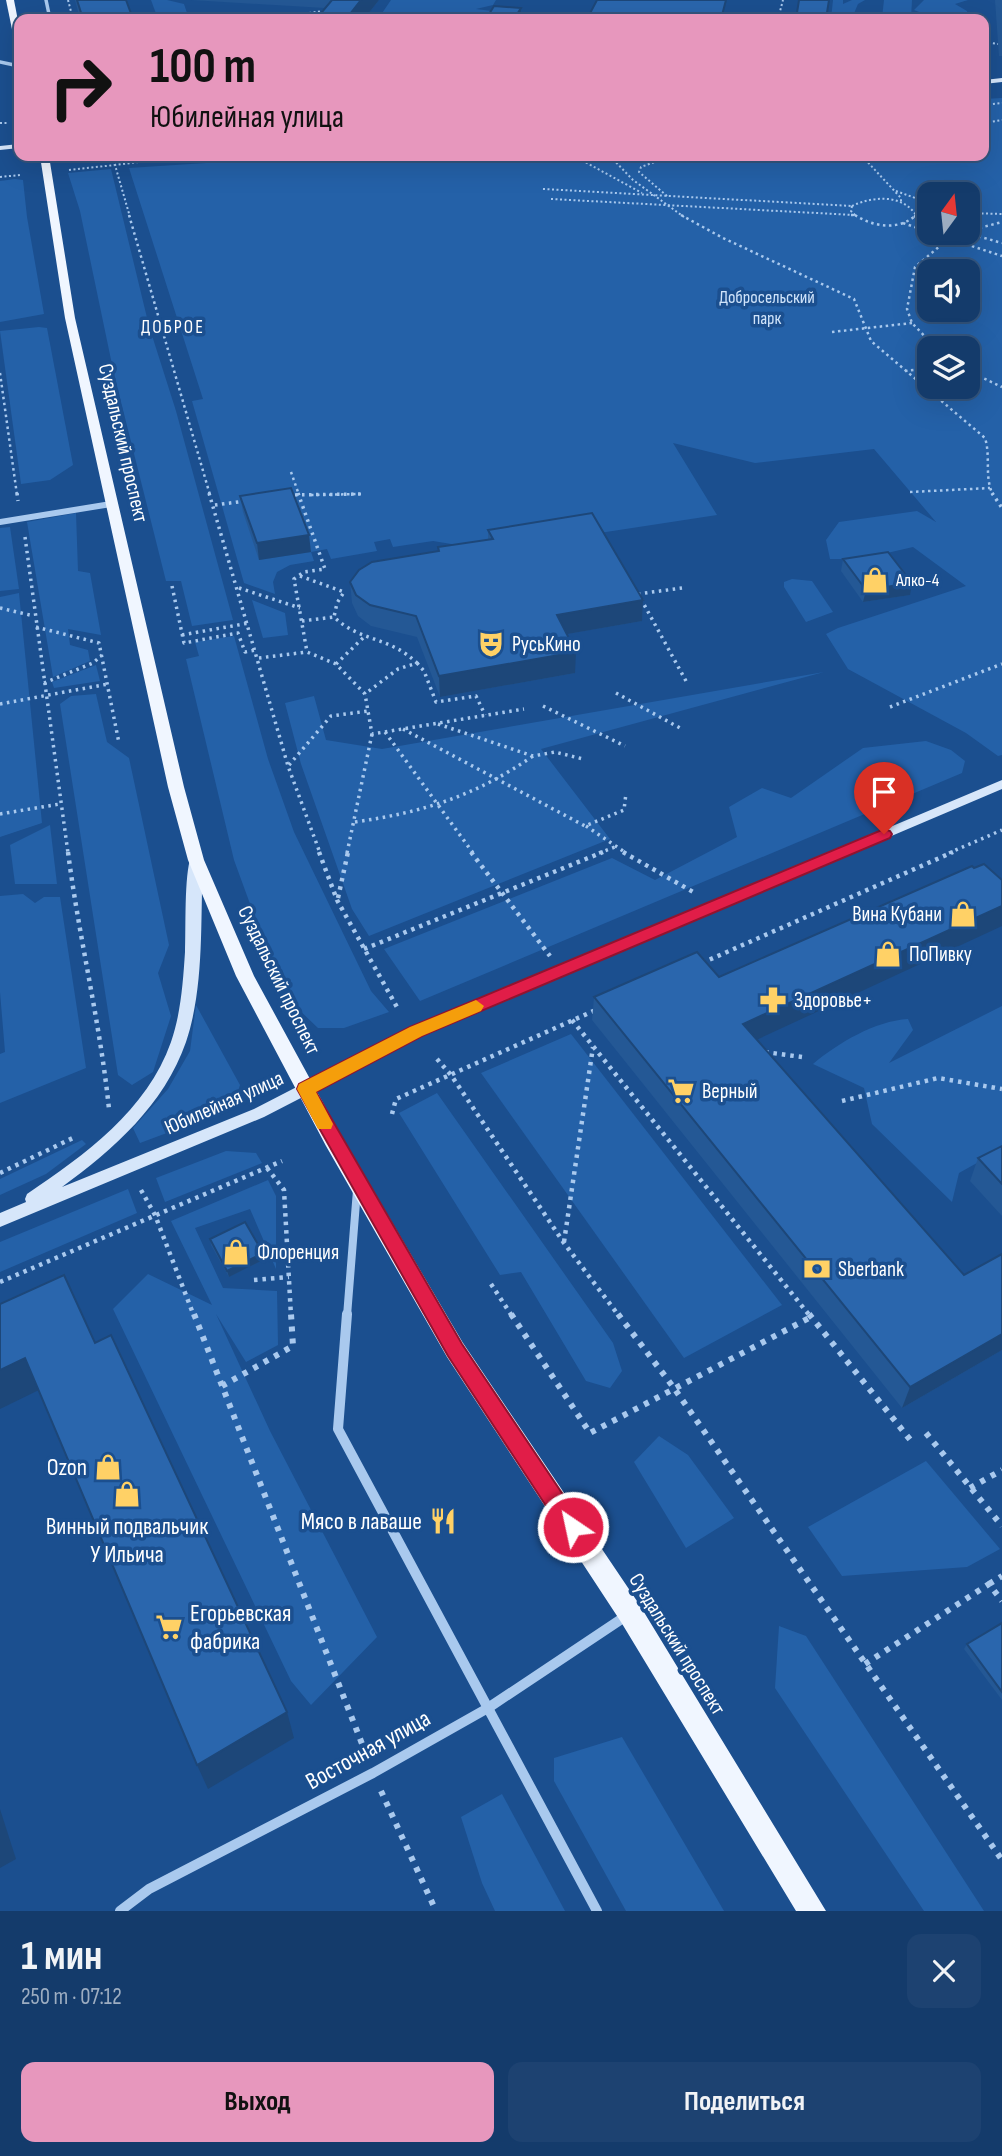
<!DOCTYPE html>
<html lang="ru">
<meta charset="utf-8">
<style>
:root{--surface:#143b6b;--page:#1d4271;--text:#f1f3f6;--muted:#9dadc1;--line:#33557e;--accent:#e797bd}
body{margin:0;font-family:"Sofia Sans Condensed",sans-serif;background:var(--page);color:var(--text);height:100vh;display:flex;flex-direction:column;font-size:26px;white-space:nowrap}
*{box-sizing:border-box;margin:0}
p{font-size:23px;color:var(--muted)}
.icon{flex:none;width:38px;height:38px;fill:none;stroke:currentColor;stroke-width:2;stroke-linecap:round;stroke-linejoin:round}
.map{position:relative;height:1911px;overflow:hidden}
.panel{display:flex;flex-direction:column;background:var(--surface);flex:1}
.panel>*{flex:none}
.top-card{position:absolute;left:14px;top:14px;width:975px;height:147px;border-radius:14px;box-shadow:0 7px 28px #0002,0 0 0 2px var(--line);background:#e797bd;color:#111;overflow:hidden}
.needle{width:46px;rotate:15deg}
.tools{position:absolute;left:917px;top:182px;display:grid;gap:14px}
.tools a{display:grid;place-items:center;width:63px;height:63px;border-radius:14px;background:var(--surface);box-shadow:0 7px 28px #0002,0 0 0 2px var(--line);font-size:35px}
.pin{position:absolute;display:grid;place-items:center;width:60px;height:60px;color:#fff;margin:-72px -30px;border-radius:50% 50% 50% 0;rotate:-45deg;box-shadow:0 0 7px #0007}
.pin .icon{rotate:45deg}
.me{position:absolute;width:77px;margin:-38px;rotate:326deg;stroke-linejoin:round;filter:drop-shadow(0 0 5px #0008)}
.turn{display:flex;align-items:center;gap:24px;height:147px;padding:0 21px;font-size:32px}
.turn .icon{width:91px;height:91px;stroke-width:2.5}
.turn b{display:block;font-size:49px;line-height:60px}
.round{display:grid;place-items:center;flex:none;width:74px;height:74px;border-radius:14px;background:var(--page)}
.headline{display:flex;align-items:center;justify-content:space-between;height:119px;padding:0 21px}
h1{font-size:42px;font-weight:700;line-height:52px}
.cta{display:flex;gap:14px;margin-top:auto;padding:14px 21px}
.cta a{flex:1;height:80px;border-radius:14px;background:var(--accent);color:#111;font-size:28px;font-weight:700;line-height:80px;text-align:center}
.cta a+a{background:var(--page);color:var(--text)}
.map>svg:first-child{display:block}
.green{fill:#2461a8;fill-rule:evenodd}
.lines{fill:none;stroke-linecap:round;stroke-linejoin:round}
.path-far4{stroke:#a9c9ee;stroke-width:2;stroke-dasharray:2 2.5;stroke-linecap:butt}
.path-far3{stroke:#a9c9ee;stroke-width:2.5;stroke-dasharray:2.5 3.5;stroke-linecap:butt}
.path-far2{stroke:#a9c9ee;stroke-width:3.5;stroke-dasharray:2.5 4.5;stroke-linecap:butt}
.path-far1{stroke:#a9c9ee;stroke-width:4.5;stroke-dasharray:3.5 5;stroke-linecap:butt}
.path{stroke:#a9c9ee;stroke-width:6;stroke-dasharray:5 7;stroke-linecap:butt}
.street-far3{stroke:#a9c9ee;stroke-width:3.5}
.street-far2{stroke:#a9c9ee;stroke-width:6}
.street-far1{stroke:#a9c9ee;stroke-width:8}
.street{stroke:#a9c9ee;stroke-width:10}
.secondary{fill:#d6e6fa;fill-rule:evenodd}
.primary{fill:#f0f6ff;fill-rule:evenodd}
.wall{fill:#245895}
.shaded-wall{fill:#1d4779}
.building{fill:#2a66ad;stroke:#1d4779;stroke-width:2}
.route{fill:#e11d48;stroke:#92132f;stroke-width:2}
.slow{fill:#f59e0b}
.labels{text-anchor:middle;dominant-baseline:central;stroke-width:7;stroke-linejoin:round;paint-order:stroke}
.far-park-label{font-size:18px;fill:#cfe3fa;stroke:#1b4f8f}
.far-poi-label{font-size:18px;fill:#fff;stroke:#1b4f8f;text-anchor:start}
.far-neighbourhood-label{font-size:19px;letter-spacing:2px;fill:#fff;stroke:#1b4f8f}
.street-label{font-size:21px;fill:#fff;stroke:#1b4f8f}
.poi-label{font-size:21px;fill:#fff;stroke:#1b4f8f;text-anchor:start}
.near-poi-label{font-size:24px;fill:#fff;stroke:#1b4f8f;text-anchor:end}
.near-street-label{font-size:24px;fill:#fff;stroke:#1b4f8f}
</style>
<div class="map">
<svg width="1002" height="1911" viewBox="0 0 1002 1911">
<rect width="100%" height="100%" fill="#1b4f8f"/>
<g class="green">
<path d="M151,0H167L184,4L189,19H158Z"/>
<path d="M391,0H496L493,5L476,9L555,19H378Z"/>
<path d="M833,0H843V4L852,0H865L858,4L852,18L831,19Z"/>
<path d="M884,0H912L911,19L882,18Z"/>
<path d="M924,0H968L955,4L967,11L968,19H937L914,10Z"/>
<path d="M1002,98V755L998,756L966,733L848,669L826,634L838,628L966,586L913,547L861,559H830L826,540L839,522L917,511L936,522L874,449L755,463L673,443L717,515L488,550L433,541L393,547L390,539L374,542L377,551L331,559L327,549L311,552L314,561L290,565L277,572L273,582L275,594L244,583L192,401L203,399L129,168L313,156H984V99ZM929,194H968V233H929ZM929,271H968V310H929ZM929,348H968V387H929Z"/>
<path d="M111,169L149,326L176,411L233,620L192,626L181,581H166L114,374L80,211L68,173Z"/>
<path d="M15,179L23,180L27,217L44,314L0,322V181Z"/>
<path d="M39,327L47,328L73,465L50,480L21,484L0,331Z"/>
<path d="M76,513L78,571L90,573L101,635L68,629L70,645L88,650L90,661L53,677L27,522Z"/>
<path d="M10,527L19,589L0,591V528Z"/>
<path d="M792,579L812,581L833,612L806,622L784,587V582Z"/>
<path d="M19,593L42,823L0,837V597Z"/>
<path d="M252,600L285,613L288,635L263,638Z"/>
<path d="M234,636L268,759L294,832L371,991L389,1012L344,1028H318L294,1005L261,934L234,860L186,659L199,656L195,642Z"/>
<path d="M96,665L100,681L54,688L52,682Z"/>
<path d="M824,672L541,749L610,839L369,936L352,909L301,764L285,703L314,696L326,740L382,749Z"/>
<path d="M96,694L107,742L129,758L169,945L158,973L171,1016L153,1072L132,1085L118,1075L60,704L71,696Z"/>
<path d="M926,741L951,750L965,761L962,773L420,1001L384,949L612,858L655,880L737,837L729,807L762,788L791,798L863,748Z"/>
<path d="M50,825L57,884H15L10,845Z"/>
<path d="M23,894L35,903L44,897H60L86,1068L0,1103V1054L5,1052L0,992V896Z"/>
<path d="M196,1005L240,1085L235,1100L215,1115L140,1143L133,1128L168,1089L190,1051Z"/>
<path d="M1002,1006V1149L959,1173L952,1202L872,1124L864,1088L813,1064C838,1043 875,1021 908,1019L913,1030L889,1063Z"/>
<path d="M571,1034L782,1305L684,1358L481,1073Z"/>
<path d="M437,1093L613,1343L622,1371L610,1388L586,1381L521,1272L500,1275L399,1113Z"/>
<path d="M82,1140L86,1144L46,1174L0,1195V1179Z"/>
<path d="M226,1151L256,1153L262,1163L165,1202L156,1178Z"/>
<path d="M268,1180L276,1196V1269L250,1209L195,1228L223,1288L277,1291L278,1345L246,1362L216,1314L270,1431L377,1637L311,1705L291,1681L113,1309L148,1274L212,1305L171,1221Z"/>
<path d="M128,1189L137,1213L0,1272V1242Z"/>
<path d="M659,1436L688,1455L734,1518L686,1548L634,1462Z"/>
<path d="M926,1461L1000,1549L967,1567L842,1576L808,1527Z"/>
<path d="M779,1626L806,1636L984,1911H924L775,1688Z"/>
<path d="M622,1737L724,1911H626L554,1781V1758Z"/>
<path d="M502,1794L565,1911H495L482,1883L461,1817Z"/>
</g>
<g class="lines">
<g class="path-far4">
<path d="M68,0L73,19"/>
<path d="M148,14L172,19"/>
<path d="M269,19L323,11"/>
<path d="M778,19L783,0"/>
<path d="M984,42L998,44"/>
<path d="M984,105L1002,103"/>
<path d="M0,123H9"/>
<path d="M984,123L1002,120"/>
<path d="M111,156L115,165L186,156"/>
<path d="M574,156L642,193"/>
<path d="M610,156L633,180L684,217"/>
<path d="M862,156L901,198V202"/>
<path d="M69,170L115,165L130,217"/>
<path d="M0,177L20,175"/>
<path d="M543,189L852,206"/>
<path d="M896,191L929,203"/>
<path d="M667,196L639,172L641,167L660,160L691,156"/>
<path d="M551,199L854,215"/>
<path d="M852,206L851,211L857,217"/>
<path d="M852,206C873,196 902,194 916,215L914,217"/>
<path d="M968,213L1002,214"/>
</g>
<g class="path-far3">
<path d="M129,215L210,495"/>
<path d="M681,215L723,238L854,299L871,341L985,438C991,457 984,477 993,495"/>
<path d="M851,215H854"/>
<path d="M855,215C873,227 899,231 916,215"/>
<path d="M914,216L929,221"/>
<path d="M903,223L929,232"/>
<path d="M968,231L1002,222"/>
<path d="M932,233L1002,256"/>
<path d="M967,233L1002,243"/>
<path d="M832,332L912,323"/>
<path d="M936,348L912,323L907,309L915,267L953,235L960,233"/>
<path d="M905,371L929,368"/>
<path d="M968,371L1002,387"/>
<path d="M0,373L17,495"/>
<path d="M291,472L299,495"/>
<path d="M910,492L990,488"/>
<path d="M311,495L361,494"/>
</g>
<g class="path-far2">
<path d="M17,493L18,501"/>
<path d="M209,493L288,766L320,853"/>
<path d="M298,493L325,569L304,572L294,579L307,652L336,664L365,694L372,734L524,709"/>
<path d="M992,493L1002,508"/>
<path d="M288,495L361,494"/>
<path d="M215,505L245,501"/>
<path d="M25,537L68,853"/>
<path d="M300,576L344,592L337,603L334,617C360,642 389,636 417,663L398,669L365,694"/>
<path d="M172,586L184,643L238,633L245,652L256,650"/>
<path d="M239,588L300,608"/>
<path d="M638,594L682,588"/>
<path d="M641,599L686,681"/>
<path d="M0,608L34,616"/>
<path d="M302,621L334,617"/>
<path d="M36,627L99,643L119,743"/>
<path d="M182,635L249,623"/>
<path d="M259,658L307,652"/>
<path d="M417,663L424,671L436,702L476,696L485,715"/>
<path d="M336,664L363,638"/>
<path d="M44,683L93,663L102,655"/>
<path d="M616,693L680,728"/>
<path d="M0,704L108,684"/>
<path d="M543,706L625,746"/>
<path d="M890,707L1002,664"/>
<path d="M438,724L533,756L555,752L583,759"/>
<path d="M403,729L585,826L624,810L626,793"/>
<path d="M385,732L473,853"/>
<path d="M289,765L331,716L368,711"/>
<path d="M0,814L60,804"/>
<path d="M355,822C424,812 475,796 533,756"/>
<path d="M586,826L626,853"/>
<path d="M347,853L372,734"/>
<path d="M599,853L615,847"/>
<path d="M949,853L1002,830"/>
</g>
<g class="path-far1">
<path d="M68,852C79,938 100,1022 109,1109"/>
<path d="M319,852L337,900L398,1009"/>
<path d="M471,852L550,956"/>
<path d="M623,852L695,893"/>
<path d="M338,898L348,852"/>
<path d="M364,949L603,852"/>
<path d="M702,963L953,852"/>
<path d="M572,1020L810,1316"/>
<path d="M765,1052L802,1057"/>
<path d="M437,1059L451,1075L564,1243L619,1316"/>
<path d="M842,1101L938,1078L1002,1089"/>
<path d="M392,1114L396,1099L598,1009"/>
<path d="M267,1168L284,1190L291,1316"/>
<path d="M0,1173L75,1137"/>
<path d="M141,1190L155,1215L194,1316"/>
<path d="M564,1242L593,1047"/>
<path d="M254,1280L289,1277"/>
<path d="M0,1282L282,1161"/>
<path d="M491,1284L512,1316"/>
</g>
<g class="path">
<path d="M194,1314L366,1754"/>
<path d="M511,1314L590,1433L811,1317"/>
<path d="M618,1314L674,1388L1002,1860"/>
<path d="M809,1314L912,1442"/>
<path d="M222,1386L293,1346L291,1314"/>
<path d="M926,1433L1002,1526"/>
<path d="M970,1488L1002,1470"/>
<path d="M989,1584L1002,1576"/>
<path d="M865,1664L989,1584L1002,1601"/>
<path d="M381,1791L436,1911"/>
</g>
<g class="street-far3">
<path d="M46,0L50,19"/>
<path d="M0,62L19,66"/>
</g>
<path class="street-far2" d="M0,522L111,504"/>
<path class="street-far1" d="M347,1316L357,1190"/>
<g class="street">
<path d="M347,1314L338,1429L597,1911"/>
<path d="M120,1911L149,1889L373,1773L488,1708L626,1616"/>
</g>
<g class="secondary">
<path d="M1002,78V82L984,84V80Z"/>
<path d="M19,144V148L0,150V146Z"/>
<path d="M1002,780V789L421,1036L264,1117L0,1227V1213L26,1202L25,1199L27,1194C85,1155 147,1110 171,1042C181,1013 183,982 185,952C186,930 184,874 191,857L196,855L203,860C200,919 205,985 186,1042C164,1105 114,1149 62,1187L254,1109L411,1028Z"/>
</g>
<g class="primary">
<path d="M6,0H14L19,26V46L15,44Z"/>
<path d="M40,156H49L75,318L184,787L204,860L254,976L340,1134L463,1343L639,1604L826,1911H796L621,1622L447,1357L326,1146L236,976L188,860L168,787L65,318Z"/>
</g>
</g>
<g class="wall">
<path d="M75,0H125L133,19H80Z"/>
<path d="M191,0H379L364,19L325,8Z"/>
<path d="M995,0H1002V56H999Z"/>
<path d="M240,496L311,552L259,560L243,512Z"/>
<path d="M488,530L643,600L642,621L567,634L575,673L440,697L417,637L371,626L358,616L352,603L350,582L438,552V547L488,540Z"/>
<path d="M843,559L910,595L863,602L841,571Z"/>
<path d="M594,997L756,1040L964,1275L1002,1254V1350L902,1408L592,1020Z"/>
<path d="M1002,1146V1216L970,1181L978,1158Z"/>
<path d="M210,1239L265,1259L229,1277L211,1245Z"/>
<path d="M1002,1623V1700L964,1649L967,1644Z"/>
</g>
<g class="shaded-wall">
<path d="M361,0H379L364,19H346Z"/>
<path d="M521,8L520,19H514Z"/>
<path d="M309,535L311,552L259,560L257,543Z"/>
<path d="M912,583L910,595L863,602L866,590Z"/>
<path d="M643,600L642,621L556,636L557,615Z"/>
<path d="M576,652L575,673L440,697L439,676Z"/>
<path d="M1002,906V926L739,1048L743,1024Z"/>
<path d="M263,1253L265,1259L229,1277L227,1271Z"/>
<path d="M1002,1334V1350L902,1408L910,1387Z"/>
<path d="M25,1358L39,1390L0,1409V1370Z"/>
<path d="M287,1712L294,1738L208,1789L197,1765Z"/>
<path d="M0,1809L16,1859L0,1868Z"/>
</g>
<g class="building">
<path d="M77,0H126L133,19H83Z"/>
<path d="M332,0H361L346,19H316Z"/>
<path d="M597,0H726L721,19H587Z"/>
<path d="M799,0H829L826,19H796Z"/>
<path d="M494,6L521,8L514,19H486Z"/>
<path d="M291,488L309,535L257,543L240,496Z"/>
<path d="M592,513L643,600L557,615L576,652L439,676L416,616L370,605L356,595L350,582L359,570L372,562L439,551L438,547L493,539L488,530Z"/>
<path d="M888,552L912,583L866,590L843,559Z"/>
<path d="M984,864L1002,880V906L743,1024L964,1275L1002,1254V1334L910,1387L594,997L697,952L719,977L972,866L974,868Z"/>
<path d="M1002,1146V1184L978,1158Z"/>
<path d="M245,1222L263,1253L227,1271L210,1239Z"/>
<path d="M64,1275L95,1343L111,1335L287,1712L197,1765L25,1358L0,1370V1304Z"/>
<path d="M1002,1623V1692L967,1644Z"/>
</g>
<path class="route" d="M884,829L890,831L892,834L890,838L422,1036L316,1092L462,1344L580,1520L583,1527L580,1535L573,1538L565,1535L448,1356L297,1089L299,1084L410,1027Z"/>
<path class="slow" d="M476,1000L484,1006L481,1011L422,1036L316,1092L333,1124L331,1129H318L297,1089L299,1084L410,1027Z"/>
<defs>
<g id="shop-bare" transform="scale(2.1)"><path d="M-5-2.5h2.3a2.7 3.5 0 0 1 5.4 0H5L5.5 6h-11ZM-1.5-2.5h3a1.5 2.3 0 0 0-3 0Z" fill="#ffd166" stroke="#1b4f8f" stroke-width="2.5" paint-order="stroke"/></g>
<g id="theatre-bare" transform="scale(2.1)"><path d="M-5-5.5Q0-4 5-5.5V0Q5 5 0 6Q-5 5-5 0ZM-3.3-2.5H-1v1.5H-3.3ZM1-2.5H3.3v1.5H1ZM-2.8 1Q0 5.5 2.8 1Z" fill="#ffd166" stroke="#1b4f8f" stroke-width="2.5" paint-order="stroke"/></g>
<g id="pharmacy-bare" transform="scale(2.1)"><path d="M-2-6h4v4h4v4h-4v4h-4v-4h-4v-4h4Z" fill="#ffd166" stroke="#1b4f8f" stroke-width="2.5" paint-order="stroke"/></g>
<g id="supermarket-bare" transform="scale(2.1)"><path d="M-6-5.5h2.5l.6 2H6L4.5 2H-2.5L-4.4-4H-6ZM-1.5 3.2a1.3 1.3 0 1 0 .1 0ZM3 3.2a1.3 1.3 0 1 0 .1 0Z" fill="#ffd166" stroke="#1b4f8f" stroke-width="2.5" paint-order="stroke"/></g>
<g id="bank-bare" transform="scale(2.1)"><path d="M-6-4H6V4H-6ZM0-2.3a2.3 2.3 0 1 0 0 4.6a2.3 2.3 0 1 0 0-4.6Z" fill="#ffd166" stroke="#1b4f8f" stroke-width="2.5" paint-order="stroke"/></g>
<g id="restaurant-bare" transform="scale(2.1)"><path d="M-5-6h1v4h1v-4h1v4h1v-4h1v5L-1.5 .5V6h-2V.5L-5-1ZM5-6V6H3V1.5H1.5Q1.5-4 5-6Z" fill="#ffd166" stroke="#1b4f8f" stroke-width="2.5" paint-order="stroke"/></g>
</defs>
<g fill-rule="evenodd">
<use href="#shop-bare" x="875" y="580"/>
<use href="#theatre-bare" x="491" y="644"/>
<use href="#shop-bare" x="963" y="914"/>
<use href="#shop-bare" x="888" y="954"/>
<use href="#pharmacy-bare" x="773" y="1000"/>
<use href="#supermarket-bare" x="681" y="1091"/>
<use href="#shop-bare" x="236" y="1252"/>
<use href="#bank-bare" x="817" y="1269"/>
<use href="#shop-bare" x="108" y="1467"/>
<use href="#shop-bare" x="127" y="1494"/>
<use href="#restaurant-bare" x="443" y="1521"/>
<use href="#supermarket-bare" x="169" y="1627"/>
</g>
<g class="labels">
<g class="far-park-label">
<text x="767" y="297">Добросельский<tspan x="767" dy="21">парк</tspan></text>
</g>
<g class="far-poi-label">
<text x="896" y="580">Алко-4</text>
</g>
<g class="far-neighbourhood-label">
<text x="173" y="327">ДОБРОЕ</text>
</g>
<g class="street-label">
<text transform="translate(123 443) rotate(77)">Суздальский проспект</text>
<text transform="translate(279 980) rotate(64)">Суздальский проспект</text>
<text transform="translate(224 1103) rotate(-24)">Юбилейная улица</text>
<text transform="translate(677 1644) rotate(58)">Суздальский проспект</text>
</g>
<g class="poi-label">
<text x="512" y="644">РусьКино</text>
<text x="942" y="914" text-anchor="end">Вина Кубани</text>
<text x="909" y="954">ПоПивку</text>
<text x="794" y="1000">Здоровье+</text>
<text x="702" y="1091">Верный</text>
<text x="257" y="1252">Флоренция</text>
<text x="838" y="1269">Sberbank</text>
</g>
<g class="near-poi-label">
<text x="87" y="1467">Ozon</text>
<text x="422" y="1521">Мясо в лаваше</text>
<text x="127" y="1526" text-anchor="middle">Винный подвальчик<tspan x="127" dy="28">У Ильича</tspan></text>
<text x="190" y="1613" text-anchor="start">Егорьевская<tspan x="190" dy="28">фабрика</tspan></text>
</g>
<g class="near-street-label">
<text transform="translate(368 1750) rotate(-29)">Восточная улица</text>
</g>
</g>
</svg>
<div class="tools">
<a><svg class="needle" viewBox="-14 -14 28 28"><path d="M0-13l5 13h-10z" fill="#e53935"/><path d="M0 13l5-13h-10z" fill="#9dadc1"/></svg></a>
<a><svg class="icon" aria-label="sound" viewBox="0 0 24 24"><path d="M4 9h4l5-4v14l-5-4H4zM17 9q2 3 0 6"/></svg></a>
<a><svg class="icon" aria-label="layers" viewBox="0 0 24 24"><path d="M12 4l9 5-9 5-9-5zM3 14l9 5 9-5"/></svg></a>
</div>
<div class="pin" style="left:884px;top:834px;background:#d93025"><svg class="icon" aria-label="arrive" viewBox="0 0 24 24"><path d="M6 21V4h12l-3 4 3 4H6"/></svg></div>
<svg class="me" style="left:573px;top:1527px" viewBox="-20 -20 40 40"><circle r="17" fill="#e11d48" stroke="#fff" stroke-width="3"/><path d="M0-11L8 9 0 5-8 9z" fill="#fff"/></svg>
<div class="top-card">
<div class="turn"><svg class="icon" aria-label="right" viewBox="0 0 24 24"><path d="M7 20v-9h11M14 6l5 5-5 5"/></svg><div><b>100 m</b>Юбилейная улица</div></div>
</div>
</div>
<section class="panel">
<div class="headline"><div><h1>1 мин</h1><p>250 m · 07:12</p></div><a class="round"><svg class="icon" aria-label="close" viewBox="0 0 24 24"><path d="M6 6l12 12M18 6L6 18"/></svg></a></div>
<div class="cta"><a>Выход</a><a>Поделиться</a></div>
</section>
